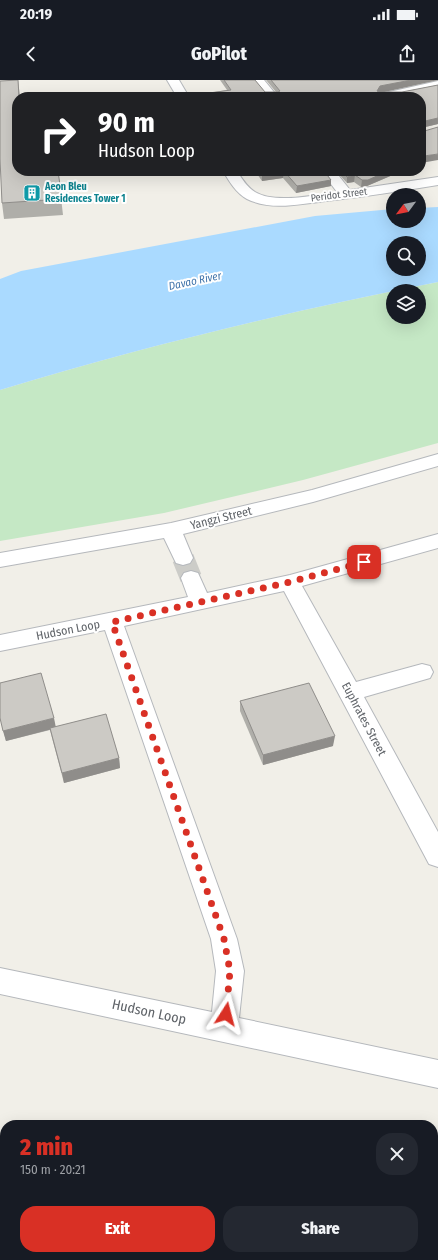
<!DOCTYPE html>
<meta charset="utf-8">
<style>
:root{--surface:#171b24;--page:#242831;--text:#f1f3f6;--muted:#9ea1a6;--accent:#d93025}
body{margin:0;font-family:"Fira Sans Condensed",sans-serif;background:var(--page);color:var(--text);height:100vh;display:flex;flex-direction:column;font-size:15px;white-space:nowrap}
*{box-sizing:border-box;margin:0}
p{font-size:13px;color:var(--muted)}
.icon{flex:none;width:22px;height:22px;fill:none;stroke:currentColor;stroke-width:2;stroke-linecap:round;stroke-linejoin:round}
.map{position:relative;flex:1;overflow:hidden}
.side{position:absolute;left:0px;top:1040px;width:438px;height:140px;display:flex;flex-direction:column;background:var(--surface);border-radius:16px 16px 0 0;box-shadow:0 4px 16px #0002}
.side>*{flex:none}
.banner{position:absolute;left:12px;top:12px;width:414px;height:84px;border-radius:16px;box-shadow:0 4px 16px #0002;background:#202124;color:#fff;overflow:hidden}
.needle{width:26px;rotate:238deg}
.controls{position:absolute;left:386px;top:108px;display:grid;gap:8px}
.controls a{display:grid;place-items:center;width:40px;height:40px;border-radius:50%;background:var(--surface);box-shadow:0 4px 16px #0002;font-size:20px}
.pin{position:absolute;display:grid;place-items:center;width:34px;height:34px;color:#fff;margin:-17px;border-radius:8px;box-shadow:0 2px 6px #0006}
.me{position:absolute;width:44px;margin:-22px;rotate:9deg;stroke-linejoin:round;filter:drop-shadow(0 0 3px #0008)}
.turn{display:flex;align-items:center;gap:14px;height:84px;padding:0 20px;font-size:18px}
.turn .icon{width:52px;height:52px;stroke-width:2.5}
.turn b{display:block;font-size:28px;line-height:34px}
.round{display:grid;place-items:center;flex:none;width:42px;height:42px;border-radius:16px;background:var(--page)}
.headline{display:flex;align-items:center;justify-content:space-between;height:68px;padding:0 20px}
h1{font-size:24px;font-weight:800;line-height:30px;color:var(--accent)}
.primary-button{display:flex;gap:8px;margin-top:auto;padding:8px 20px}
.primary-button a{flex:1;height:46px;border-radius:16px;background:var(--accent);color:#fff;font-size:16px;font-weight:800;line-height:46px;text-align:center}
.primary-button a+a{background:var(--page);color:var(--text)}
.status{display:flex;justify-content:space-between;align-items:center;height:28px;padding:0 20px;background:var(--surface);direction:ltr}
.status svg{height:11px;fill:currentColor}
header{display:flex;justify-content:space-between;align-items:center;height:52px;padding:0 20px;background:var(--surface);font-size:18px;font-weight:800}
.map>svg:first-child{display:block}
.green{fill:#c5e8c5;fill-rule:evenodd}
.water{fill:#aadaff;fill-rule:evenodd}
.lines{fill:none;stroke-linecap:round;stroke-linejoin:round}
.minor-tunnel{stroke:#ccccc8;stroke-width:22;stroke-dasharray:22 11;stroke-linecap:butt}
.minor-casing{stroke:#b5b8bc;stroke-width:2}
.minor{fill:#fff;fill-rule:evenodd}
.wall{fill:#afaea9}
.shaded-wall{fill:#8f8d8a}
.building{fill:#cccac5;stroke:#8f8d8a}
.route{stroke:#d93025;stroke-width:7;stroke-dasharray:0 12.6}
.labels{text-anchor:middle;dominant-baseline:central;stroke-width:4;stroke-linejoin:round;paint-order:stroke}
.far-culture-label{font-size:10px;font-weight:bold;fill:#0d838f;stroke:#fff;text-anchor:start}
.far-street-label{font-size:10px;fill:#5f6368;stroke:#fff}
.far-water-label{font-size:11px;font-style:italic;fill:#4174aa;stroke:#fff}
.street-label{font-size:12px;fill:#5f6368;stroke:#fff}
.near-street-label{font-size:14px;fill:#5f6368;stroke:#fff}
</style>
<div class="status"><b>20:19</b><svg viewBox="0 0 49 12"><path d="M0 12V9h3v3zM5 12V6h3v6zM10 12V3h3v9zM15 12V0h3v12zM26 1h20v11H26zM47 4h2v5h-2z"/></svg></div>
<header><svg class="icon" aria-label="back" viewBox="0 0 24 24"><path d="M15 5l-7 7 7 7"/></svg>GoPilot<svg class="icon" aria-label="share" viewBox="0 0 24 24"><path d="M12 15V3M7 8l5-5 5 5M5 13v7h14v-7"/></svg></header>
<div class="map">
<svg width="438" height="1180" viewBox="0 0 438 1180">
<rect width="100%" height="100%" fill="#f1efe8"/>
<g class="green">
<path d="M438,202V363L303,400L164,433L0,461V310C144,266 291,231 438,202ZM393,211H419V237H393Z"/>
<path d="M0,1142L5,1143V1175H120L138,1180H0Z"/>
</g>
<path class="water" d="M438,127V202C291,231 144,266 0,310V199L21,191L315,136L393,129V141H419V128ZM393,163H419V189H393Z"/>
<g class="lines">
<path class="minor-tunnel" d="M183,478L191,498"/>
<g class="minor-casing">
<g id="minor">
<path d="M167,0H179L189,17H177Z"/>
<path d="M252,0H264L278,17H266Z"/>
<path d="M438,1V9L401,17H378L380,14Z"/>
<path d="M223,91H237C242,99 247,107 255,112C275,124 315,115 337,112L321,91H335L350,110L438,97V105C401,111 363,117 326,121C300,124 271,131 247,119C236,113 229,101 223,91Z"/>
<path d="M438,374V386L313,422L183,454L193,478L190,483L183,485L176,483L164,458L0,487V473L171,443L312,410Z"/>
<path d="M438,454V468L302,506L356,602L422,584L430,586L433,592L430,598L364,617L438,752V787L429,784L284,511L124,546L237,859L244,891L239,938L438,980V1008L0,914V888L212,932L216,891L211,859L105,550L0,571V555L188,517L181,498L184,493L191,491L198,493L207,513L290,495Z"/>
<path d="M0,1081L5,1082V1112L0,1111Z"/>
<path d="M306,1175H359L361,1180H308Z"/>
</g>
</g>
<use href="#minor" class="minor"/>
</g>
<g class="wall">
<path d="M18,0L20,17H17V91H58L63,135L4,139L2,123Z"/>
<path d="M220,0H255L265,12H276L266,0H438L380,12H402L438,5V44L421,48V17H202V14L227,10Z"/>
<path d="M255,91H324L331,106L296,113L283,98L262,101Z"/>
<path d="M336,91H402L367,106L361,107L354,102L347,103Z"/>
<path d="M240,621L333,666L263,685L240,631Z"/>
<path d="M0,638L55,647L119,678L120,688L64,703L52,658L50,650L6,661Z"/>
</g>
<g class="shaded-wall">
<path d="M411,0H438L380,13L377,17V11L380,6Z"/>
<path d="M438,38V44L421,48V42Z"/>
<path d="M438,74V80L421,83V77L424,76Z"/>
<path d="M284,91L283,98L262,101V95Z"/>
<path d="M388,91H402L367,106L361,107L362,100Z"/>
<path d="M355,95L354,102L347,103V97Z"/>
<path d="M331,100V106L296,113L297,106Z"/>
<path d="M54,638L56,648L6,661L3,651Z"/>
<path d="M335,656L333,666L263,685V675Z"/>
<path d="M119,678L120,688L64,703L62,693Z"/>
</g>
<g class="building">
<path d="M18,0L19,17H17V91H58L62,119L2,123L0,79V1Z"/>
<path d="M224,0H255L265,12H278L280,11L271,0H411L380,6L377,11L379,12H402L438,5V38L421,42V17H205L202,14L231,10Z"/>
<path d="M438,47V74L424,76L421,77V52Z"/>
<path d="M259,91H324L331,100L297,106L284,91L262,95Z"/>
<path d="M342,91H388L368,100H362L355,95L347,97Z"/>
<path d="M41,593L54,638L3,651L0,638V603Z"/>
<path d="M309,603L335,656L263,675L240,621Z"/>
<path d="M106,634L119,678L62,693L50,648Z"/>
</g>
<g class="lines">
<path class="route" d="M226,934L230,891L224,859L112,542L290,502L364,482"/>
</g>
<defs>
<g id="building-square" transform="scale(0.9)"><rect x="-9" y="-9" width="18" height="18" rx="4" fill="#0f9aa8" stroke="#fff"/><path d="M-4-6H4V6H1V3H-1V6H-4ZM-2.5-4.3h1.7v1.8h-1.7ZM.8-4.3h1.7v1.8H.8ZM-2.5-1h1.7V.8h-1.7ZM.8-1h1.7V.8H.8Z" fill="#fff"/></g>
</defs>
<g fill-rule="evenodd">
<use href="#building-square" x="32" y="113"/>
</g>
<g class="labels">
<g class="far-culture-label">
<text x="45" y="107">Aeon Bleu<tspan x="45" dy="12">Residences Tower 1</tspan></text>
</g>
<g class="far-street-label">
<text transform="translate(339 115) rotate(-7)">Peridot Street</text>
</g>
<g class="far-water-label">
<text transform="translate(195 201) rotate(-12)">Davao River</text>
</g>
<g class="street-label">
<text transform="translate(221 438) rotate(-14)">Yangzi Street</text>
<text transform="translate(68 550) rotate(-11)">Hudson Loop</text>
<text transform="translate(364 639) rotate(62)">Euphrates Street</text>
</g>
<g class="near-street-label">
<text transform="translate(149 932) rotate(12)">Hudson Loop</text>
</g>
</g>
</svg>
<div class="controls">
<a><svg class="needle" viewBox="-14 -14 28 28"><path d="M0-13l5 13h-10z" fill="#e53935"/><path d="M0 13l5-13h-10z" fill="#9ea1a6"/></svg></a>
<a><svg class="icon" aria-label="search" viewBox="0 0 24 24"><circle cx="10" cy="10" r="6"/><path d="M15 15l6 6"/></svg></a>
<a><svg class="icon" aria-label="layers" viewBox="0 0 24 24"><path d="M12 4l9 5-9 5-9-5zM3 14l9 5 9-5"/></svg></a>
</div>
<div class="pin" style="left:364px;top:482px;background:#d93025"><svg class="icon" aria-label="arrive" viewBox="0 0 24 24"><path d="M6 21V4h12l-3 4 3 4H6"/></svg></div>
<svg class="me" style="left:226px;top:934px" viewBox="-20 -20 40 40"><path d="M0-17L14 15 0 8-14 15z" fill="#d93025" stroke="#fff" stroke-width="4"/></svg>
<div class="banner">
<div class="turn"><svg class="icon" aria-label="right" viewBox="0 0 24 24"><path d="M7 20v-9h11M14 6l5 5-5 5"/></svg><div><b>90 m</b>Hudson Loop</div></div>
</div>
<section class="side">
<div class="headline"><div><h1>2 min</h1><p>150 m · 20:21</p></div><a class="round"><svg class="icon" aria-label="close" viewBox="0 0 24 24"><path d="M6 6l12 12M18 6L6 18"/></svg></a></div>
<div class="primary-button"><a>Exit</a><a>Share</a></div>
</section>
</div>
